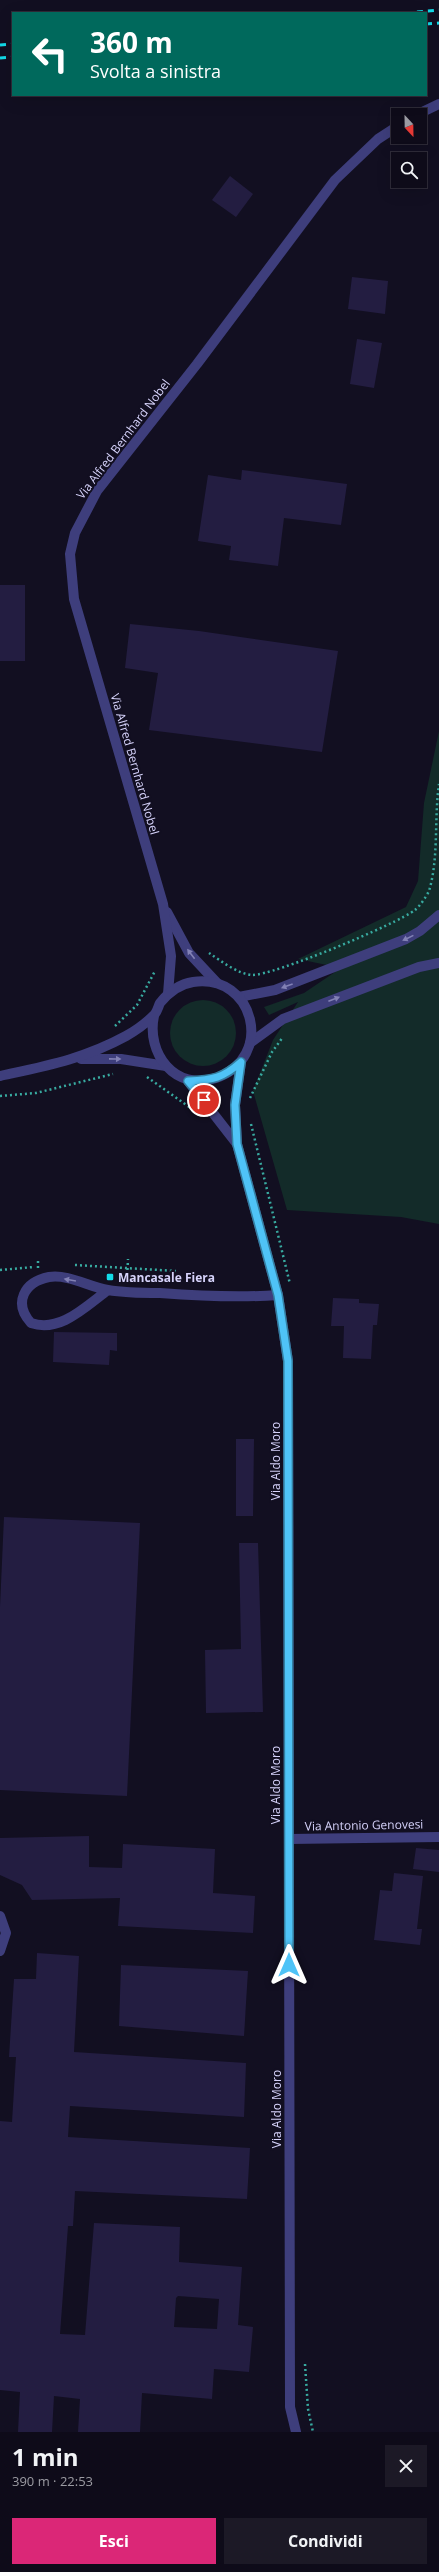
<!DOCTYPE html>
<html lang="it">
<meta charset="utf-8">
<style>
:root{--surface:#0e0b19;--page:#1c1926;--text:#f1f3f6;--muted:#9b9ba2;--line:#2e2b38;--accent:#db2777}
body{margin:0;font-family:"Open Sans",sans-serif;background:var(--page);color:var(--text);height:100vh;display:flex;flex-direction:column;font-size:15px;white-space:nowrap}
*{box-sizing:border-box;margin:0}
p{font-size:13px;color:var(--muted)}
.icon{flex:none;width:22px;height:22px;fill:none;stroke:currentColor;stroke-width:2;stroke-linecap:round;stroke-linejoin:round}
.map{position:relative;height:2432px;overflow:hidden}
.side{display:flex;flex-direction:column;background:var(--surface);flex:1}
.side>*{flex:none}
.guide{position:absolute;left:12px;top:12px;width:415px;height:84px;border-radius:0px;box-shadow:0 4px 16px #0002,0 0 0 1px var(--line);background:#00695c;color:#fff;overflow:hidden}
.needle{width:26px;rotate:158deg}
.buttons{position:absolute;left:391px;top:108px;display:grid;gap:8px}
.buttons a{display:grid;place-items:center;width:36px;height:36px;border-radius:0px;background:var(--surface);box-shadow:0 4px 16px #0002,0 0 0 1px var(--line);font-size:20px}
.pin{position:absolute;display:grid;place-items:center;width:34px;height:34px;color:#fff;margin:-17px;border:2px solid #fff;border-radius:50%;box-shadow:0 1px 4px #0007}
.me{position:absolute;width:44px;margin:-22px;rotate:0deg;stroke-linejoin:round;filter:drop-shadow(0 0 3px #0008)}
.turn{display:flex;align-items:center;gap:14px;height:84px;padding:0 12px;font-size:18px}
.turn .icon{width:52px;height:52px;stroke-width:2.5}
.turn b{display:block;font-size:28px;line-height:34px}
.round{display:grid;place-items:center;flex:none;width:42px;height:42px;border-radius:0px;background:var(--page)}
.head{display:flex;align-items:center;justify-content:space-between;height:68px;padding:0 12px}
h1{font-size:24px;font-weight:700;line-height:30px}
.action{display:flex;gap:8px;margin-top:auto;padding:8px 12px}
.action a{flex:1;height:46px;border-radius:0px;background:var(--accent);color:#fff;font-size:16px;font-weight:700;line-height:46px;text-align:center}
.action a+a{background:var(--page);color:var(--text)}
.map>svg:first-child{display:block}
.green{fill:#132b29}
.building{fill:#231d41;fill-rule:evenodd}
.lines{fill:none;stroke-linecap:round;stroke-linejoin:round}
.path{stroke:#38aaa0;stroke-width:2.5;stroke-dasharray:2 3;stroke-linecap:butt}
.minor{stroke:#3e3e7c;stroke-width:10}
.rail{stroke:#13dae8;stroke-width:3;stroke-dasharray:6 5;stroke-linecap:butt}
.oneway{fill:#8281b5}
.route-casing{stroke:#337fa1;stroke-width:10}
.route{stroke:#4fc3f7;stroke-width:7}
.poi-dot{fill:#13dae8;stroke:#120f21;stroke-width:1.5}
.labels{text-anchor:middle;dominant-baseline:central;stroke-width:4;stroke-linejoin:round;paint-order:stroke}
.street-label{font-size:12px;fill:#d6d3fb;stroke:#120f21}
.poi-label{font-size:12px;font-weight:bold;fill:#d6d3fb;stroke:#120f21;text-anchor:start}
</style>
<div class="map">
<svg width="439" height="2432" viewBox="0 0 439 2432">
<rect width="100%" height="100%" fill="#120f21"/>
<g class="green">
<path d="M439,731V1224L401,1217L287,1210L253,1091L273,1040L298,1002L269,1015L264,1007L304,993L341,968L298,959L406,907L418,881L424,803Z"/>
<circle cx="203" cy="1033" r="33"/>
</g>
<g class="building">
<path d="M230,176L253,194L236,217L212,200Z"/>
<path d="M352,277L388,281L385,314L348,309Z"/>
<path d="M357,339L382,343L374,388L350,384Z"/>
<path d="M242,470L347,484L341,525L284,518L278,566L229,560L231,546L198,541L208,475L241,480Z"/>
<rect x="0" y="585" width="25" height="76"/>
<path d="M130,624L199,631L338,651L322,752L149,730L158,673L125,668Z"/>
<path d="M333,1298L359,1299V1303L379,1304L377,1325H373L371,1359L343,1358L344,1326H331Z"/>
<path d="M54,1332L117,1333V1351L110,1350L109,1365L53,1362Z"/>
<path d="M236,1439H254L253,1516H236Z"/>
<path d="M4,1517L140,1523L127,1796L0,1790V1607Z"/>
<path d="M239,1543H258L263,1712L206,1713L205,1650L241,1649Z"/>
<path d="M89,1836V1867L122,1868L123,1844L215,1849L213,1893L255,1896L253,1933L118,1926L120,1898L32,1900L22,1885L0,1875V1838Z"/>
<path d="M416,1848L439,1850V1872L413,1869Z"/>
<path d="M394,1873L423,1876L417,1929H422L420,1945L374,1940L380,1890L392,1891Z"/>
<path d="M37,1953L79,1956L74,2052L246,2063L244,2117L70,2106L68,2137L250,2148L247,2199L75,2191L73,2226H68L60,2334L85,2335L94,2223L180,2227L179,2262L242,2267L238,2325L253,2327L249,2372L214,2369L212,2399L142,2393L140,2432H78L80,2399L54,2396L52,2432H18L20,2392L0,2390V2121L12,2122L16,2057H9L14,1979H36ZM178,2296L219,2299L217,2329L174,2327L176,2298Z"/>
<path d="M121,1965L248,1971L244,2036L119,2026Z"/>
</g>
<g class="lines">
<g class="path">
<path d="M209,953C221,961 238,974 252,975C272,976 397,924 415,910C420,906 426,897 429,891C439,858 434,819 439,784"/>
<path d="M115,1026L137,1005L155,971"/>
<path d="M147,1077L192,1109"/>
<path d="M0,1096L36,1093L113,1074"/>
<path d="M250,1098L272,1052L283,1037"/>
<path d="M251,1124L290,1284"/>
<path d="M75,1265L176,1271"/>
<path d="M38,1268V1258"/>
<path d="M0,1270L34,1267"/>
<path d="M127,1280L128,1259"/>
<path d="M305,2364L308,2409L313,2432"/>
</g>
<g class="minor">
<path d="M416,115L439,104"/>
<path d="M167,912L189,953L217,983"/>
<path d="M168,994L171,956L163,904L74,599L70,554L75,533L97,491L197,364L335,180L378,139L398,126"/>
<path d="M239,997L275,990L406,939L420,931L439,915"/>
<path d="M250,1043L283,1019L419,967L439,963"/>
<path d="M81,1059H121L166,1066"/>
<path d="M241,1062L235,1105L237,1144L278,1295L288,1361L290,2407L296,2432"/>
<path d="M0,1076C46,1066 84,1059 126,1036C135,1031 146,1023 153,1016C157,1013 158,1007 160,1003C168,993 180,984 193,982C255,973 275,1058 216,1078C175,1092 146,1053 154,1016"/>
<path d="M188,1081L237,1144"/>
<path d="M108,1290C85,1307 60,1333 31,1323C13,1303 24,1282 49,1277C69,1274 89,1287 108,1290C125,1293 143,1293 160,1293C200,1296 238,1298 278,1295"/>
<path d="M289,1839L439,1837"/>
<path d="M0,1916L6,1933L0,1951"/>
</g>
<g class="rail">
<path d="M406,13L439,10"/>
<path d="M426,24L439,23"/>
<path d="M0,45L13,44"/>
<path d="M0,58L13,57"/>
</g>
</g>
<defs><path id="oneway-solid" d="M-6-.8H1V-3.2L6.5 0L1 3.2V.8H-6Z"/></defs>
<g class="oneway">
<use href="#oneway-solid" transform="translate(408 938) rotate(154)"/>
<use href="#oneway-solid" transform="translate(191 954) rotate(-127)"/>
<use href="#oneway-solid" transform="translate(287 986) rotate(160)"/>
<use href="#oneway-solid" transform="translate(334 999) rotate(-21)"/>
<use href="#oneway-solid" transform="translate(115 1059) rotate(1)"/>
<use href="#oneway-solid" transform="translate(70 1280) rotate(-170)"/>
</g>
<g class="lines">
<g class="route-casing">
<path id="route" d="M204,1100L188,1081C213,1080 223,1078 241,1062L235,1105L237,1144L278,1295L288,1361L289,1965"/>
</g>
<use href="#route" class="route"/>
</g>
<rect class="poi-dot" x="106" y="1273" width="8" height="8" rx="2"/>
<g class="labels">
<g class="street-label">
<text transform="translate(123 439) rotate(-53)">Via Alfred Bernhard Nobel</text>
<text transform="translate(135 764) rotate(74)">Via Alfred Bernhard Nobel</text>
<text transform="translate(275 1461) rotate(-90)">Via Aldo Moro</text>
<text transform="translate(275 1785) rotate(-90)">Via Aldo Moro</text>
<text transform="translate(364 1825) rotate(-1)">Via Antonio Genovesi</text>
<text transform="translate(276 2109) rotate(-90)">Via Aldo Moro</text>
</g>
<g class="poi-label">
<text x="118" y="1277">Mancasale Fiera</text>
</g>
</g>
</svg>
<div class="buttons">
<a><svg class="needle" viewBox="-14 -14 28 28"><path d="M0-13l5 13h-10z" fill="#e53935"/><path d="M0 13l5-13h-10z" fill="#9b9ba2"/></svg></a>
<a><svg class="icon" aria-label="search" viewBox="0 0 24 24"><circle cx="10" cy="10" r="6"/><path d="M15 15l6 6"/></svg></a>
</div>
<div class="pin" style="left:204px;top:1100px;background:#d93025"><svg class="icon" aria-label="arrive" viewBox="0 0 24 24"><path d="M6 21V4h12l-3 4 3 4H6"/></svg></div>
<svg class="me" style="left:289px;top:1965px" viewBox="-20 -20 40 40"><path d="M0-17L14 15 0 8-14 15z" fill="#4fc3f7" stroke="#fff" stroke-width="4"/></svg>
<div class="guide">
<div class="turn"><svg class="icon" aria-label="left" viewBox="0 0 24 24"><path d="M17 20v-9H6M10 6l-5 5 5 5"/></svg><div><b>360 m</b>Svolta a sinistra</div></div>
</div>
</div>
<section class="side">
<div class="head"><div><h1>1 min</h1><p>390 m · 22:53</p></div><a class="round"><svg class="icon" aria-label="close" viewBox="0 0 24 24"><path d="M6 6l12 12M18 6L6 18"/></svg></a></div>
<div class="action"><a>Esci</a><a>Condividi</a></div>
</section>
